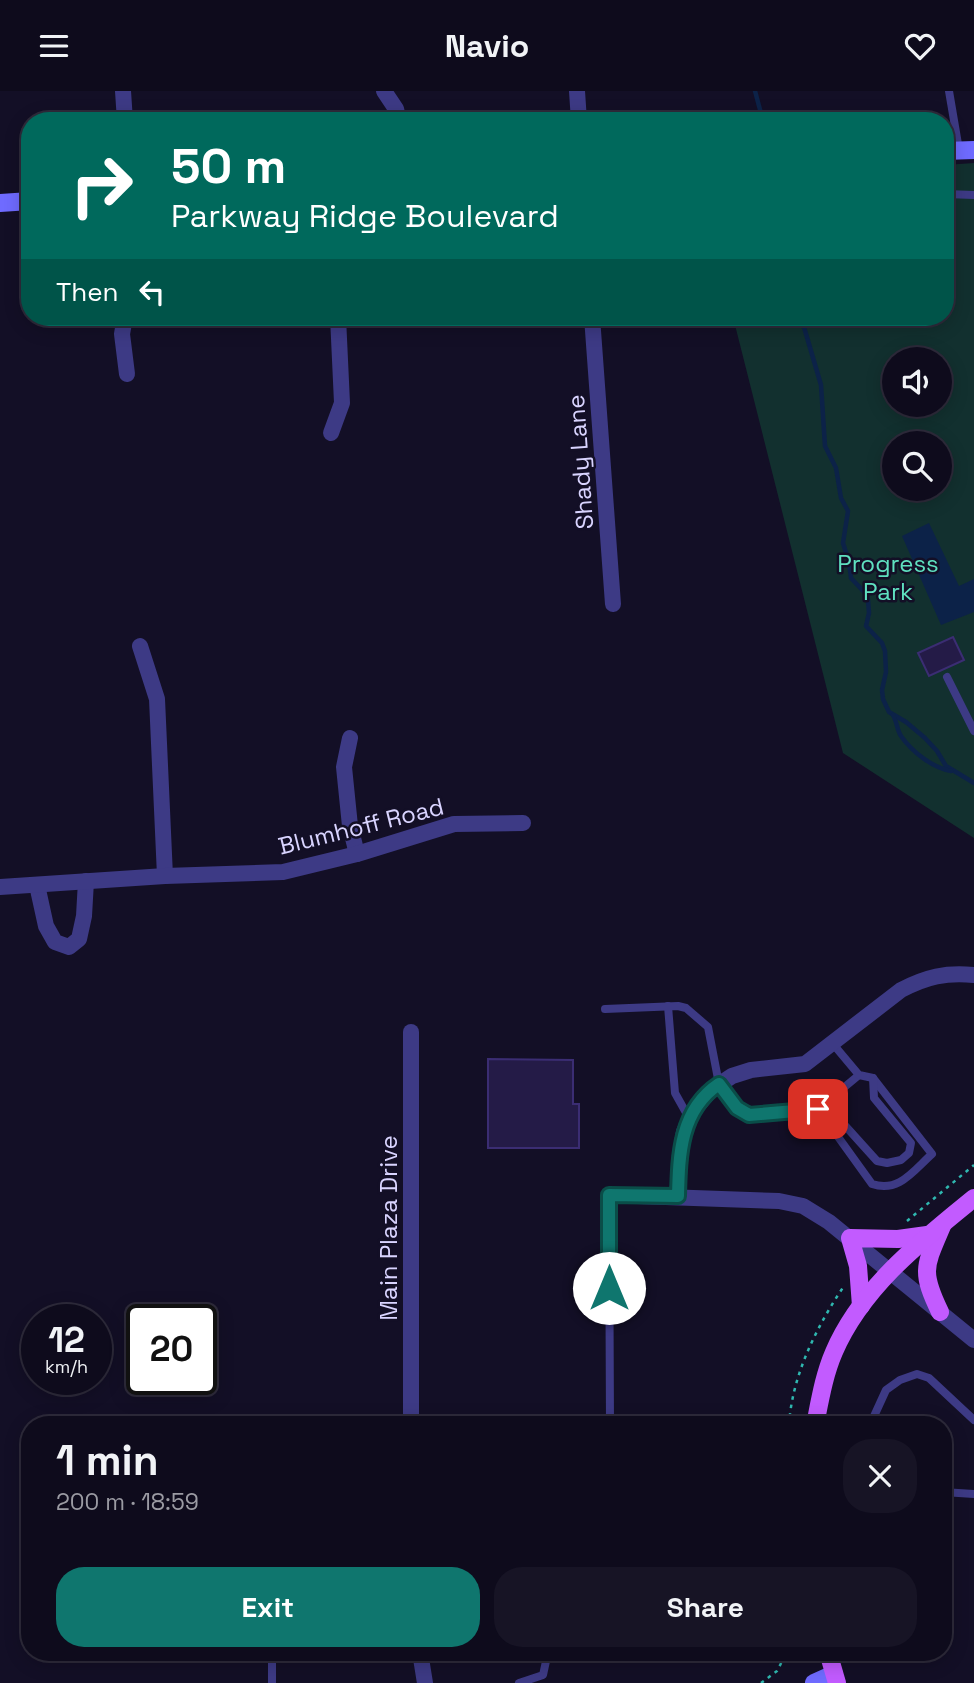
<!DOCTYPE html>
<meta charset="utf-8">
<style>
:root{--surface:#0e0b1c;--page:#171425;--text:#f1f3f6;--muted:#9b9ba3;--line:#2e2b3b;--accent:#0f766e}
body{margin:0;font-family:"Space Grotesk",sans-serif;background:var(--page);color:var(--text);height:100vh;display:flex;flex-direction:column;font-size:26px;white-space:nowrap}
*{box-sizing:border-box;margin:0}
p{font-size:23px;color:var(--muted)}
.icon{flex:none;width:38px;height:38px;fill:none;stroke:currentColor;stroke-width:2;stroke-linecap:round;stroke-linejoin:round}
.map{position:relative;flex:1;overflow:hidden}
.details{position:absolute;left:21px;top:1325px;width:931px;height:245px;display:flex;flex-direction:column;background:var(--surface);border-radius:28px;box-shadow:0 4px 18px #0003,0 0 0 2px var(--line)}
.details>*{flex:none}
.top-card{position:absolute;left:21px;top:21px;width:933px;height:214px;border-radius:28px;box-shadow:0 4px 18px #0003,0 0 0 2px var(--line);background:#00695c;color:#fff;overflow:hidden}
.tools{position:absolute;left:882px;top:256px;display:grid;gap:14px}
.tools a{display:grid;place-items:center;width:70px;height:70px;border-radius:50%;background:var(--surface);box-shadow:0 4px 18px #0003,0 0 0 2px var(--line);font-size:35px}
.speed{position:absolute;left:21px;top:1213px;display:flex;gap:14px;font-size:35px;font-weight:700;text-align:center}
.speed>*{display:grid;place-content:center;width:91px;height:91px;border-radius:50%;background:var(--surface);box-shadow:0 4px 18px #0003,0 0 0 2px var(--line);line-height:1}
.speed small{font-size:18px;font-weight:400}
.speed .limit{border:4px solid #111;border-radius:10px;background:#fff;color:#111}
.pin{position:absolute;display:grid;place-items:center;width:60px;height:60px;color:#fff;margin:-30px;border-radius:14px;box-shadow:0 4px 10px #0006}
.me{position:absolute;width:77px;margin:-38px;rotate:0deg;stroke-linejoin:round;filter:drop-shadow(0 0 5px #0008)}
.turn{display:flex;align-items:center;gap:24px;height:147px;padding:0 35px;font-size:32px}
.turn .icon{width:91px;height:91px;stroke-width:2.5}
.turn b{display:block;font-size:49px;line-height:60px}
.then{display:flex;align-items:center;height:66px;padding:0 35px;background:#0003;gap:14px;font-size:26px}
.round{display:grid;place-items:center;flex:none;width:74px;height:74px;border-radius:28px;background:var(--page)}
.summary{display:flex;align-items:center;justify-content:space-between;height:119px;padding:0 35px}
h1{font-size:42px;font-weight:800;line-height:52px}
.primary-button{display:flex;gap:14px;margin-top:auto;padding:14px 35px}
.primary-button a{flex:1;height:80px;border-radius:28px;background:var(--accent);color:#fff;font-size:28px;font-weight:800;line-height:80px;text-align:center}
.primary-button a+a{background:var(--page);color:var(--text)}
header{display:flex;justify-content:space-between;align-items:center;height:91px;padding:0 35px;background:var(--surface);font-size:32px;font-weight:800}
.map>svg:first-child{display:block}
.green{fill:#12302f;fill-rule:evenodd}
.water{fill:#0c2248}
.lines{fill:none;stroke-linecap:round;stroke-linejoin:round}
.stream{stroke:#0c2248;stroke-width:4.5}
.building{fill:#241b47;stroke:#3b2d73;stroke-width:2}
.path{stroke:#2fb8b0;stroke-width:2.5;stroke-dasharray:3.5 5;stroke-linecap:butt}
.lane{stroke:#3d3a85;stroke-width:8}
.street{stroke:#3d3a85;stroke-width:16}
.secondary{stroke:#6f6bff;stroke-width:18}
.primary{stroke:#c25bff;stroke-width:18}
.route-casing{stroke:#0a4d48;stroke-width:18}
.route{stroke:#0f766e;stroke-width:12}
.labels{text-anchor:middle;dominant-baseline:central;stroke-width:5;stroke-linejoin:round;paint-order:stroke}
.street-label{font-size:24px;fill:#d9d4ff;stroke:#130f26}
.park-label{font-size:24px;fill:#5fe0c0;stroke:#130f26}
</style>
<header><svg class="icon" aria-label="menu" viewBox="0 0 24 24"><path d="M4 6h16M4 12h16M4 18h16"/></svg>Navio<svg class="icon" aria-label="heart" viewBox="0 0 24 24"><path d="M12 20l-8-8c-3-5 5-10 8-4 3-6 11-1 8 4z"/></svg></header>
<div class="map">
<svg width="974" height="1592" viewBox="0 0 974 1592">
<rect width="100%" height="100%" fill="#130f26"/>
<path class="green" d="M974,72V747L843,662L733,226H945V74ZM894,268H940V313H894ZM894,352H940V397H894Z"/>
<path class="water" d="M929,432L959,495L974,488V521L941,534L902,445Z"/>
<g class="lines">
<g class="stream">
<path d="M755,0L763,30"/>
<path d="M801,226L821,294L825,355L836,377L841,407L848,420L843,452L849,471L851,487L866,503L868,509L869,522L866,535L882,552L885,560L886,581L882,599L883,608L889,621L906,631L925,647L937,660L946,675L974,692"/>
<path d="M893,624C897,631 897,639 901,645C912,661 933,677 951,680"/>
</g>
</g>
<g class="building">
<path d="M953,546L964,569L929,585L918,562Z"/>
<path d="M488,968L573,969V1013H579V1057H488Z"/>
</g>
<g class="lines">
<g class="path">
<path d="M907,1130L974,1074"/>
<path d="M789,1334C792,1284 817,1235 844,1195"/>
<path d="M761,1592L777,1580L787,1561"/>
</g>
<g class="lane">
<path d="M949,0L959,59"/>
<path d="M945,103L974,104"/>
<path d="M947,586L974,640"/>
<path d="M668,915L675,1002L689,1027"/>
<path d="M605,918L678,915L686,917L708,936L719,993L737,1017L749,1024L818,1018L859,984"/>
<path d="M818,1018L872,1093C899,1102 913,1080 932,1063L873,987L859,984L833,953"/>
<path d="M825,1029H840L877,1070L887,1072L901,1069L909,1062L911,1052L874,1007L873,987"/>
<path d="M609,1104L610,1334"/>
<path d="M870,1334L886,1299L900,1289L917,1283L929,1287L974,1329"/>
<path d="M943,1401L974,1403"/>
<path d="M272,1592V1561"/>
<path d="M519,1592L543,1584L548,1561"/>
</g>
<g class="street">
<path d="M123,0L125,30"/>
<path d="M384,0L396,18L399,30"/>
<path d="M577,0L579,30"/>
<path d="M125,226L122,243L127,283"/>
<path d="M592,226L613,513"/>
<path d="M331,342L342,312L338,226"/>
<path d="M140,555L157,608L165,785"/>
<path d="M350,647L344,676L350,735L357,763"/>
<path d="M37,794L46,835L55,851L69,856L79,848L84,825L86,790"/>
<path d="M0,796L165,785L283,781L357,763L454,733L523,732"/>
<path d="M411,941V1334"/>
<path d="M609,1104L779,1110L803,1115L829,1131L974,1249"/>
<path d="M678,1105L680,1063L684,1041L693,1020L711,999L732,985L751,979L805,973L901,899C926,886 946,881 974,884"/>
<path d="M420,1561L425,1592"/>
</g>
<g class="secondary">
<path d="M945,60L974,59"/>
<path d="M0,112L30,110"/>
<path d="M814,1592L834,1583"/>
</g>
<g class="primary">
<path d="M861,1215L858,1175L850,1147L898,1148L927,1144"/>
<path d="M940,1221C920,1180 925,1175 942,1135"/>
<path d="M815,1334C820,1309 824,1284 834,1261C862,1196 921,1150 974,1107"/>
<path d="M828,1561L837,1592"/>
</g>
</g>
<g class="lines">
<g class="route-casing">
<path id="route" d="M609,1197V1104L678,1105C679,1064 680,1019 719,993L737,1017L749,1024L818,1018"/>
</g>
<use href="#route" class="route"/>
</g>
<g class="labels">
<g class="street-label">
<text transform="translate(580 371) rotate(-94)">Shady Lane</text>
<text transform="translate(361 735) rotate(-14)">Blumhoff Road</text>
<text transform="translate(388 1137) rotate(-90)">Main Plaza Drive</text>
</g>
<g class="park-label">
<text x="888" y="472">Progress<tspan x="888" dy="28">Park</tspan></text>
</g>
</g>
</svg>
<div class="tools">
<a><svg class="icon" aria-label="sound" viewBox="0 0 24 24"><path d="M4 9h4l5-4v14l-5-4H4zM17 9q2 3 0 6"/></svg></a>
<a><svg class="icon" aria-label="search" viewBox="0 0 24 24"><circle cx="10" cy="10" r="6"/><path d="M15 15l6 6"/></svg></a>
</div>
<div class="speed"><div>12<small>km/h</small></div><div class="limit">20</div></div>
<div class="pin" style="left:818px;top:1018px;background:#d93025"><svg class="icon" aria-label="arrive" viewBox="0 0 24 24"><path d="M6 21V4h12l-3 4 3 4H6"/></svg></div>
<svg class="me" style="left:609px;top:1197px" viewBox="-20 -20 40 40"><circle r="19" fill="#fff"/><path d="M0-13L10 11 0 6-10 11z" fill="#0f766e"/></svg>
<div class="top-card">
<div class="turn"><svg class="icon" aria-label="right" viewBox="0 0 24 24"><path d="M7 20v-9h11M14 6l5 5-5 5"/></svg><div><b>50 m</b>Parkway Ridge Boulevard</div></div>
<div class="then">Then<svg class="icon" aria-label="left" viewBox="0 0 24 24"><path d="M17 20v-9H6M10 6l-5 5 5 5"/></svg></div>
</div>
<section class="details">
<div class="summary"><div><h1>1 min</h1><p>200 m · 18:59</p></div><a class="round"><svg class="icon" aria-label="close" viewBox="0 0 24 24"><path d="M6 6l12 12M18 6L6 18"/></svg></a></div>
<div class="primary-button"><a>Exit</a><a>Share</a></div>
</section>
</div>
